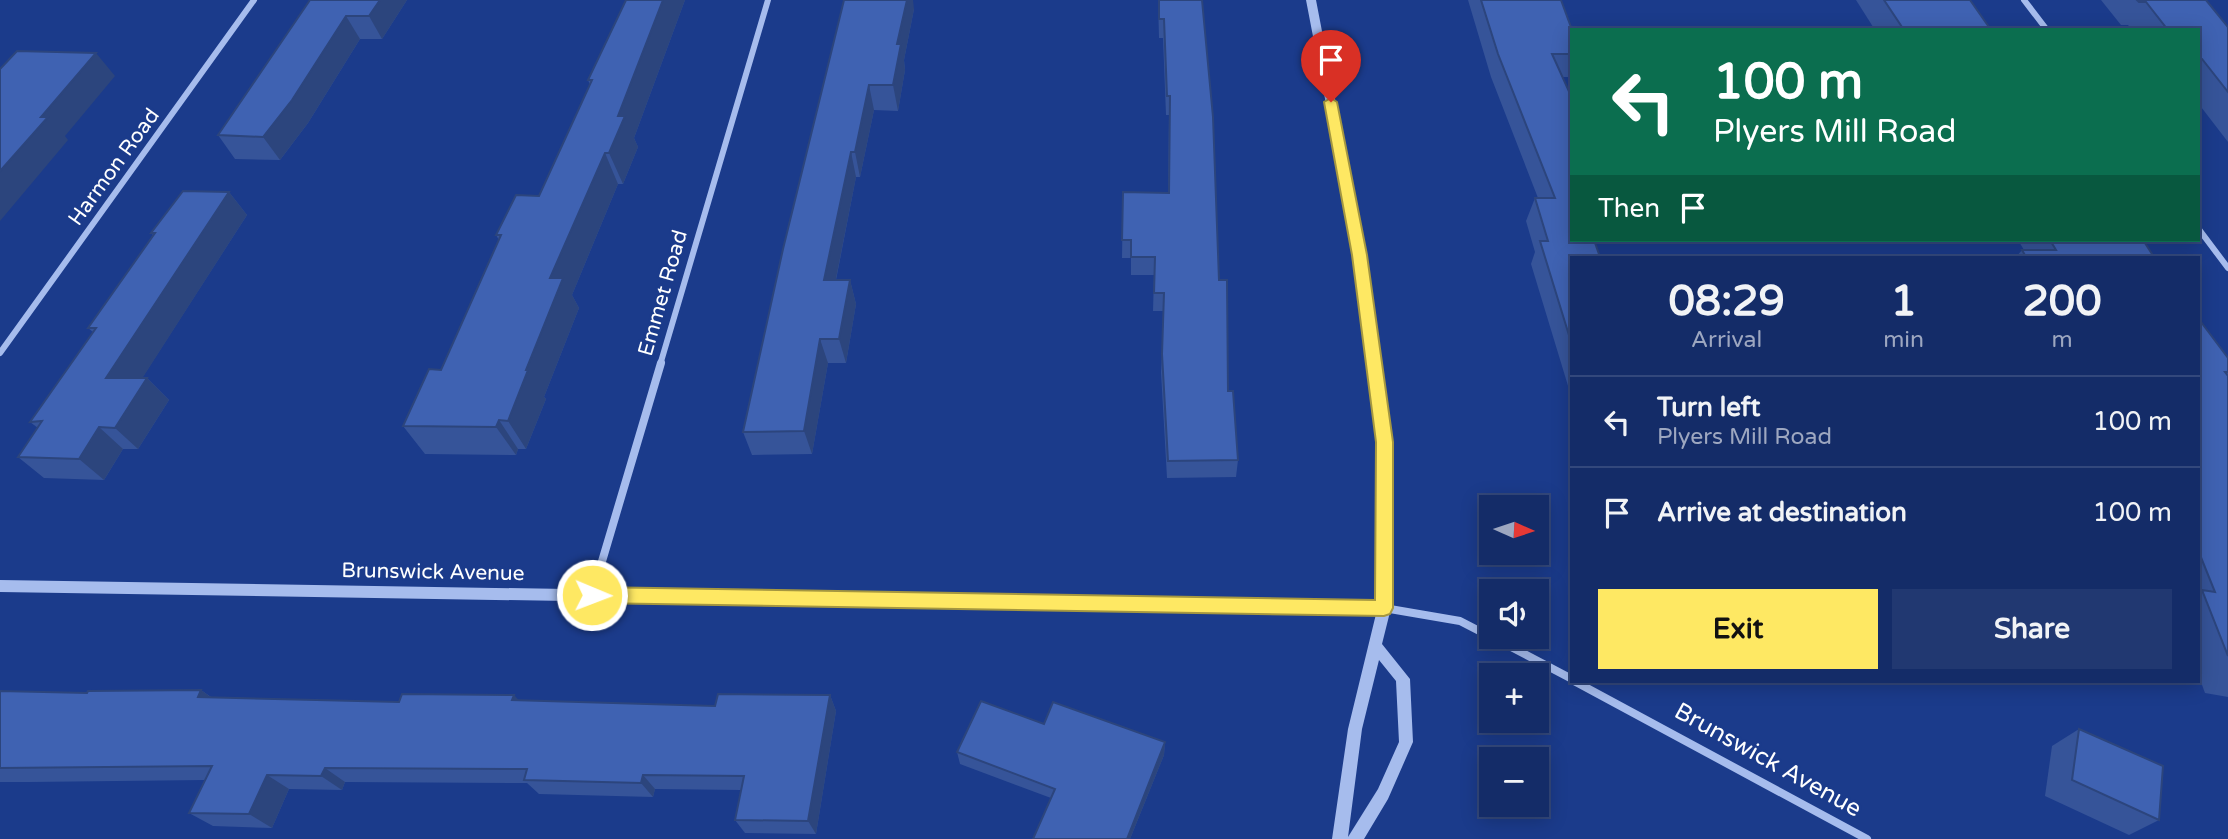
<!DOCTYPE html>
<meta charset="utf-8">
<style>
:root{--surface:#142c68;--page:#213871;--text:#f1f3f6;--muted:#9da7c0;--line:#33487c;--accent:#fee863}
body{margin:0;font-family:"Varela Round",sans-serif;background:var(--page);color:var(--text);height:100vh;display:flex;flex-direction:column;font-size:26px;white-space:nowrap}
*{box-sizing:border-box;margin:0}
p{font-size:23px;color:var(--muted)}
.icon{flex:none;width:38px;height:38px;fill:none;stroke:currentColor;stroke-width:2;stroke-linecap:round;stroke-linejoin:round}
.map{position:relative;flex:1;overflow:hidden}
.drawer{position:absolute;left:1570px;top:256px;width:630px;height:427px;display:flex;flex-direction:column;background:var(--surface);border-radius:0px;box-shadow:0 4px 18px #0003,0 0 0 2px var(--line)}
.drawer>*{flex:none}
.hud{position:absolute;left:1570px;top:28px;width:630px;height:214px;border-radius:0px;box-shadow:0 4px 18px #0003,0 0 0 2px var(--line);background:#0b6e4f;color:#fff;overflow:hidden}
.needle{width:46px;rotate:93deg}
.fabs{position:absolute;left:1479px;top:495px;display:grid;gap:14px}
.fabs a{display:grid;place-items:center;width:70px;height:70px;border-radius:0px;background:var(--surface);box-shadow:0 4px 18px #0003,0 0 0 2px var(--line);font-size:35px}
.pin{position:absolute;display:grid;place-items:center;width:60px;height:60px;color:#fff;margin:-72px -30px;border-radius:50% 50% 50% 0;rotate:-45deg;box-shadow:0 0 7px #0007}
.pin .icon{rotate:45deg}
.me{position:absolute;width:77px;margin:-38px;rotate:91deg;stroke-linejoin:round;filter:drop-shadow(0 0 5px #0008)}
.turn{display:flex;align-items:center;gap:24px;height:147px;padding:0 28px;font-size:32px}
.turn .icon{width:91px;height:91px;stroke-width:2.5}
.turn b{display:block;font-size:49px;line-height:60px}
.then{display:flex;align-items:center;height:66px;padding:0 28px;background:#0003;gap:14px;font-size:26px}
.eta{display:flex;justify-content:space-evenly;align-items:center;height:119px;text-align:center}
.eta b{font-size:42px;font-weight:800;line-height:49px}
.cta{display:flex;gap:14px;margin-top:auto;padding:14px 28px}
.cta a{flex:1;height:80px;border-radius:0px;background:var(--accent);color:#111;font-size:28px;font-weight:800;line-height:80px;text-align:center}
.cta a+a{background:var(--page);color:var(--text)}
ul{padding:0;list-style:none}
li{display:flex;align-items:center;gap:21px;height:91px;padding:0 28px;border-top:2px solid var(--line)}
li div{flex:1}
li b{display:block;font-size:26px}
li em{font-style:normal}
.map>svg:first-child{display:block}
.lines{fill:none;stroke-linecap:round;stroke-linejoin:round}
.minor-far1{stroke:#a6bced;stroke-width:6}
.minor{stroke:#a6bced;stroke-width:8}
.tertiary{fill:#a6bced;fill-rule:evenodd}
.wall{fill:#365499}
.shaded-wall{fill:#2c457d}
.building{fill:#3f62b2;stroke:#2c457d;stroke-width:2}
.route{fill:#fee863;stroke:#a59740;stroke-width:2}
.labels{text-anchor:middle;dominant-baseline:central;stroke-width:5;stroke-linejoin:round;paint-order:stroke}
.street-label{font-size:21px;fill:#fff;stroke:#1b3b8b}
.near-street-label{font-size:24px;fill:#fff;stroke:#1b3b8b}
</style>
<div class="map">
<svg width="2228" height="839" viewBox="0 0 2228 839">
<rect width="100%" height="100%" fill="#1b3b8b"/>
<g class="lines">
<g class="minor-far1">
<path d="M2024,0L2047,30"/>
<path d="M2198,228L2228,268"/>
<path d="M0,353L254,0"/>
<path d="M660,365L768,0"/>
</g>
<g class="minor">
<path d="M592,595L661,363"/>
<path d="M1384,608L1460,621L1491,637"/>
<path d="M1492,637L1572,679"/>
<path d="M1574,681L1867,839"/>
</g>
<path class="tertiary" d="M1306,0H1316L1365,255L1390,442L1391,608L1382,644L1410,679L1413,742L1388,799L1364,839H1332L1348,729L1376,614L0,592V580L1377,602L1378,442L1355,255ZM1379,660L1396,681L1399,742L1378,789L1348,837L1362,729Z"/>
</g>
<g class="wall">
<path d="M310,0H407L382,39H360L308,123L280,160L235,159L218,135Z"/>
<path d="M626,0H685L634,138L638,147L623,184H618L572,295L579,308L544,397L546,399L526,449H518L516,455L425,454L403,426L441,370L499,240L496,235L539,196L590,85L588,80Z"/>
<path d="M844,0L914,9L904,60L905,70L898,111L874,110L860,177H856L836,280H850L856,304L846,363H828L812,454L752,455L743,432Z"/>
<path d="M1158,0H1202L1219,280L1228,391L1238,460L1236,477L1167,478L1161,372L1164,311H1153L1154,275H1131V258H1122L1123,192L1168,193L1169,115H1166L1163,38H1159Z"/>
<path d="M1468,0H1561L1572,30V77H1562L1572,240H1661L1659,243H1595L1572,257V399L1531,264L1535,252L1526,221L1535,198H1538L1491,77Z"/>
<path d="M1856,0H1970L1991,30H1875Z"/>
<path d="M2101,0H2206L2228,27V142L2198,103V30H2132L2128,25H2121Z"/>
<path d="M229,192L247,215L142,378H147L169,400L138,449H123L104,480L44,478L18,457L38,428L30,422L93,332L88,328L153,235L151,233Z"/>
<path d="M2018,240H2143L2154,257H2016L2022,250H2024Z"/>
<path d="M2198,318L2228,358V697L2205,693L2198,674Z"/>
<path d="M201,690L211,697L399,702L519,701L715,706L830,695L836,711L816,834L745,833L735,820L741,790L655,789L653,797L539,794L527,783L345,782L342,790L289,789L272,828L213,826L189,813L205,780L30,782H0V691L87,693Z"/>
<path d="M1044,724L1165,742L1164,755L1130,839H1033L1051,798L960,764L957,752Z"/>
<path d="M2079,729L2159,820L2129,835L2045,796L2052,746Z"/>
</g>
<g class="shaded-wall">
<path d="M380,0H407L382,39L369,16Z"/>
<path d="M663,0H685L634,138L638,147L623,184L609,153L618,116Z"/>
<path d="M907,0H913L914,9L904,60L905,70L898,111L893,85L897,44Z"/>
<path d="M346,16L360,39L308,123L280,160L263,137Z"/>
<path d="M96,53L115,76L65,136L68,140L0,221V171L41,117Z"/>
<path d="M869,85L874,110L860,177L855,152Z"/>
<path d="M851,152L856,177L831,304L824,280Z"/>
<path d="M605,153L618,184L572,295L579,308L544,397L546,399L526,449L508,421L526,370L550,278Z"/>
<path d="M229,192L247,215L129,399L106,378Z"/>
<path d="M850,280L856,304L846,363L839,339Z"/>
<path d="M820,339L828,363L812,454L804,431Z"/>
<path d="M147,378L169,400L138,449L115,428Z"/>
<path d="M499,420L518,449L516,455L496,427Z"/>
<path d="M99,427L123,449L104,480L79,459Z"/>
<path d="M201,690L223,706L198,697Z"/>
<path d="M514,695L528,710L512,700Z"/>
<path d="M830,695L836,711L816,834L808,821Z"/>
<path d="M1165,742L1164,755L1130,839H1127Z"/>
<path d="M325,768L345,782L342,790L321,776Z"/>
<path d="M267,775L289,789L272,828L249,814Z"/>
<path d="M643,775L655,789L653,797L641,783Z"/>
</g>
<g class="building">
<path d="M310,0H380L369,16H346L292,100L263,137L218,135Z"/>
<path d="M626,0H663L618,116H625L609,153H605L550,278H563L526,370H528L508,421L499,420L496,427L403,426L429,369L441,370L501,235H496L516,195L539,196L592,80H588Z"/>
<path d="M844,0H907L897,44H901L893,85H869L855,152H851L824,280H850L839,339H820L804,431L743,432L783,249Z"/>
<path d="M1159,0H1202L1213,117L1219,280H1227L1228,391H1233L1238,460L1168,461L1162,354L1164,293H1154L1155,257H1131V240H1122L1123,192L1169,193L1170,96H1167L1164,19H1159Z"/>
<path d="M1481,0H1561L1572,30V54H1552L1572,98V240H1594L1600,257H1572V345L1540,241H1548L1535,198H1555L1498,54Z"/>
<path d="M1884,0H1970L1991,30H1904Z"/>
<path d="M2137,0H2206L2228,27V92L2202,59H2198V30H2168L2146,2H2139Z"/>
<path d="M17,51L96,53L41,117H48L0,171V69Z"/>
<path d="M183,191L229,192L106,378H147L115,428L99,427L79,459L18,457L42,421L30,422L96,328H88L155,233H151Z"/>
<path d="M2050,240H2143L2154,257H2026L2022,250H2056Z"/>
<path d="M2198,318L2228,358V372H2225L2228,376V656L2202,590L2215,592L2198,550Z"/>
<path d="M201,690L198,697L399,702L402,694L514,695L512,700L715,706L718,694L830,695L808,821L735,820L744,776L643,775L641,783L524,780L527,769L325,768L321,776L267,775L249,814L189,813L212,766L0,768V691L87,693L88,691Z"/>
<path d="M981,701L1044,724L1053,702L1165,742L1127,839H1033L1055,789L957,752Z"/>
<path d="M2079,729L2163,766L2159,820L2072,780Z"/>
</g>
<path class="route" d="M1331,98L1337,102L1367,255L1393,442V608L1390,614L1384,616L592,603L586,601L583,595L586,589L592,587L1375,600L1376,442L1352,255L1324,102Z"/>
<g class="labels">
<g class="street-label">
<text transform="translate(114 167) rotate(-54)">Harmon Road</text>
<text transform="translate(663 293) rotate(-74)">Emmet Road</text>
<text transform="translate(433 572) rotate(1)">Brunswick Avenue</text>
</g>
<g class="near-street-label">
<text transform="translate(1768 760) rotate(29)">Brunswick Avenue</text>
</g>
</g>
</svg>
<div class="fabs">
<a><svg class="needle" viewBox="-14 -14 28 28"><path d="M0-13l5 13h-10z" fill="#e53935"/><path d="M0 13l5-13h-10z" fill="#9da7c0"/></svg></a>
<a><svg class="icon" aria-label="sound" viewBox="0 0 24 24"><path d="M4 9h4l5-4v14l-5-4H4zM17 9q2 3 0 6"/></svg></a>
<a>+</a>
<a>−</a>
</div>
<div class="pin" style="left:1331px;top:102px;background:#d93025"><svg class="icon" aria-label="arrive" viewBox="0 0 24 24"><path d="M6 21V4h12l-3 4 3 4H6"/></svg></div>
<svg class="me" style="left:592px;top:595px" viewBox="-20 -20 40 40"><circle r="17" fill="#fee863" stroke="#fff" stroke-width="3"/><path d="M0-11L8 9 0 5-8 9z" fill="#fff"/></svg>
<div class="hud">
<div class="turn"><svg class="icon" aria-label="left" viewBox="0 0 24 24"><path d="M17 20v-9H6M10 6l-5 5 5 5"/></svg><div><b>100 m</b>Plyers Mill Road</div></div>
<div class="then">Then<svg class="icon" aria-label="arrive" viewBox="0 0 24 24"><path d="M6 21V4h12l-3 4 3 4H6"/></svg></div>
</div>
<section class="drawer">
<div class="eta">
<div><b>08:29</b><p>Arrival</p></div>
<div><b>1</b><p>min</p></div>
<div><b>200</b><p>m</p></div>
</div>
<ul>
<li><svg class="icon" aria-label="left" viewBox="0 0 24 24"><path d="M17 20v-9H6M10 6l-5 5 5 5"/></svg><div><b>Turn left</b><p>Plyers Mill Road</p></div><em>100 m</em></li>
<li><svg class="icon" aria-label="arrive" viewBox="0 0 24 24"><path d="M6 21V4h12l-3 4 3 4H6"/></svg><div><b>Arrive at destination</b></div><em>100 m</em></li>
</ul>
<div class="cta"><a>Exit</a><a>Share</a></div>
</section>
</div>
